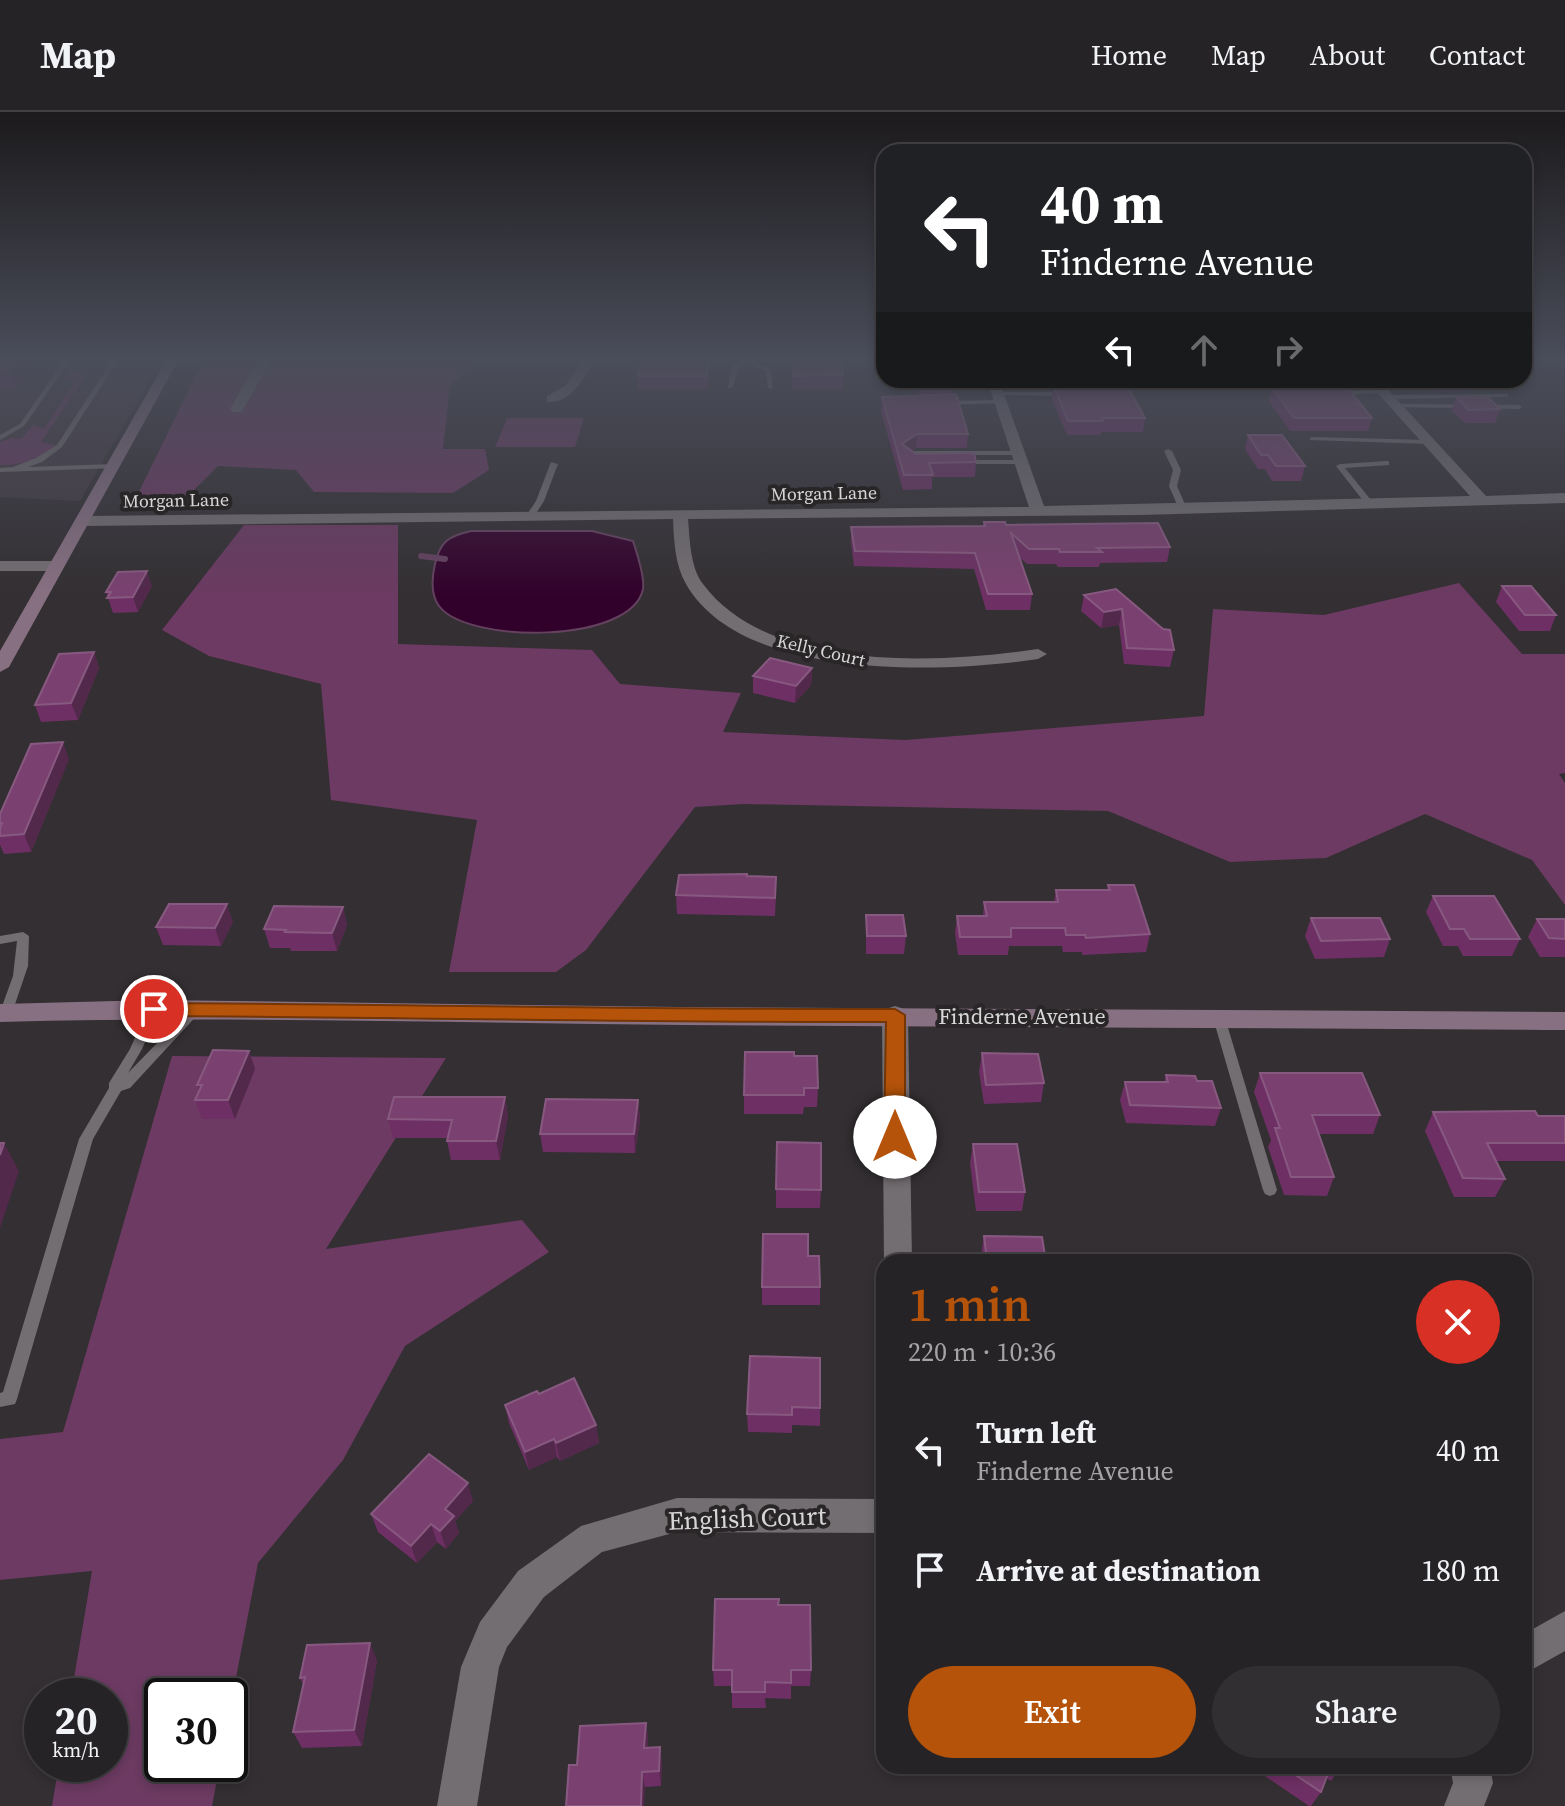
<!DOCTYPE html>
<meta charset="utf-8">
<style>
:root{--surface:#262326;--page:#322f32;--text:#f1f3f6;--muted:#a4a4a7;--line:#424043;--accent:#b45309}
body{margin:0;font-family:"Source Serif 4",serif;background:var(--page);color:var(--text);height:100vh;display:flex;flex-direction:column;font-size:30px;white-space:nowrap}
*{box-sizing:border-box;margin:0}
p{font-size:26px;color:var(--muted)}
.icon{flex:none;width:44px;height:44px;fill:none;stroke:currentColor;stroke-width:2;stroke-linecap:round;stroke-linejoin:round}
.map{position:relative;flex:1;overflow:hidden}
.drawer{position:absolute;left:876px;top:1142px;width:656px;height:520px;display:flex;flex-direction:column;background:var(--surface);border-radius:24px;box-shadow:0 4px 12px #0003,0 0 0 2px var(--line)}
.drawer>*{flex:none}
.banner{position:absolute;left:876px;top:32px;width:656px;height:244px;border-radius:24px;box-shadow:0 4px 12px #0003,0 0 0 2px var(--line);background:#202124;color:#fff;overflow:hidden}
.speed{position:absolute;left:24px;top:1566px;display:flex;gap:16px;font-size:40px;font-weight:700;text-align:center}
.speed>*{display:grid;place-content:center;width:104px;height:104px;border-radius:50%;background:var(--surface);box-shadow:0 4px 12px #0003,0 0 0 2px var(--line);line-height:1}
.speed small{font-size:20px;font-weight:400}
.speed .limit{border:4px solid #111;border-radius:12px;background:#fff;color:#111}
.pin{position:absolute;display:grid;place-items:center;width:68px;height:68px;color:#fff;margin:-34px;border:4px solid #fff;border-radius:50%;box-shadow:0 2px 8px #0007}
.me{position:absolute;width:88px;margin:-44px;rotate:0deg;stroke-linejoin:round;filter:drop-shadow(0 0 6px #0008)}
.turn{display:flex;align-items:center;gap:28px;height:168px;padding:0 32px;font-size:36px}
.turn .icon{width:104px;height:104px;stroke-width:2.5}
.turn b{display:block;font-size:56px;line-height:68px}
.lanes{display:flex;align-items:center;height:76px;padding:0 32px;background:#0003;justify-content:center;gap:40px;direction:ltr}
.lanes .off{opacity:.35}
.round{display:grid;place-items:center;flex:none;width:84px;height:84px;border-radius:42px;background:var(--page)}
.overview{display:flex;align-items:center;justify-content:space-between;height:136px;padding:0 32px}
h1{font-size:48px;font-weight:600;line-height:60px;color:var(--accent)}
.button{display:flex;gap:16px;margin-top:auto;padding:16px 32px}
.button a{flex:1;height:92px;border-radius:48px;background:var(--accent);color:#fff;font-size:32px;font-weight:600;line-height:92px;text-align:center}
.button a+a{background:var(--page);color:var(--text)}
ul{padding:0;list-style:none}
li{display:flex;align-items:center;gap:24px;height:120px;padding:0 32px}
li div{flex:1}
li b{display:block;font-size:30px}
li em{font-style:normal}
header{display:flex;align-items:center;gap:48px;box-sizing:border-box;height:112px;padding:0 40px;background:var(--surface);border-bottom:2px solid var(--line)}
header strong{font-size:38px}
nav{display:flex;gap:44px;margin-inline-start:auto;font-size:28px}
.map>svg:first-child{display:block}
.built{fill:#42393f}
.green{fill:#6c3a62}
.water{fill:#32012b;stroke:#64415f;stroke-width:2}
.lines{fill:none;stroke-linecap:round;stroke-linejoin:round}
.stream{stroke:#64415f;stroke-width:6}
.lane{fill:#736e71;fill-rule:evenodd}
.street{fill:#736e71;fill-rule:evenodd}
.secondary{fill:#877082;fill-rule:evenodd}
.wall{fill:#6e3064}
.shaded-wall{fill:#52284b}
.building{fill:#7a4170;stroke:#885980;stroke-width:2}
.route{fill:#b45309;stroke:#753606;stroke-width:2}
.labels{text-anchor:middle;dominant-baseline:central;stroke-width:8;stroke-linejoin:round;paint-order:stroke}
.far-street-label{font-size:18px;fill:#d9d6d8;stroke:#292628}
.street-label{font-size:22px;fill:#d9d6d8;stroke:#292628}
.near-street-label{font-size:26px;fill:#d9d6d8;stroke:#292628}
</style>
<header>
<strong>Map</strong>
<nav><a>Home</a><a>Map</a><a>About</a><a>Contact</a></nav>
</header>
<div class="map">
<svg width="1565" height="1694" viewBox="0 0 1565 1694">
<rect width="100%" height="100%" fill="#332f32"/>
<path class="built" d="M0,247H162L80,389L0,385Z"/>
<g class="green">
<path d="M90,247H97L41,330L55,333C42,349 19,353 0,353V330L12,326L21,327L33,313L44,317L75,270L63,267L70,258L82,260Z"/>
<path d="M204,247H480L450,273L443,337H485L489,358L453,381L314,380L296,358L218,354L179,393L134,390Z"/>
<path d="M507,306H584L575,335H495Z"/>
<path d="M244,413H398V532L592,538L620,572L741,581L723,620L905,628L1204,604L1213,497L1324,503L1459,471L1522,542H1565V661L1559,662L1565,671V793L1532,748L1425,702L1326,746L1230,750L1108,699L744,692L695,695L586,838L556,860H449L477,708L331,688L321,572L209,544L162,518Z"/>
<path d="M172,944L446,946L326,1137L522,1108L549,1140L405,1234L343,1348L258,1451L230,1597V1584H162V1652H220L212,1694H52L59,1652H110V1584H71L92,1459L0,1468V1327L63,1320Z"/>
</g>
<path class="water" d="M471,419H592L633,429C637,442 645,464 643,477C632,532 467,532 439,494C430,482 432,465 435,452C440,429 449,424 471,419Z"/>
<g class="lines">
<path class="stream" d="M421,444L445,447"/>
<g class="lane">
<path d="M65,247H71L24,314L0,328V323L20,312Z"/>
<path d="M113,247H119L62,335L42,350L28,355L114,352H117V356L0,360V356L13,355L36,346L57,333Z"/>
<path d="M745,247H753L752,249L771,257L773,277L768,276L766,259L747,251L738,256L733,275L728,276L732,255Z"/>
<path d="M1123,268H1130L1132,271L1127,272Z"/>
<path d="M1383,278L1385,279V281L1335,283L1332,281L1335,279Z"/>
<path d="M997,280H1066L1069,282L1066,284L995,283V281Z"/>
<path d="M1508,282V284L1506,285L1388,287L1385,285L1388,283Z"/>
<path d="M1002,288L1003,289L1000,291L943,293L940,291L943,289Z"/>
<path d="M1396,292L1519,293L1522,295L1519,297L1394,295L1393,294Z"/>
<path d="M1312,325L1429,328L1432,330L1429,332L1310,328V326Z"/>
<path d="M1168,337L1172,339L1181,358L1177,374L1187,397L1186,399L1179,397L1169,374L1173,358L1164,339Z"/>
<path d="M916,339H1018L1022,341L1018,343H916L913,344V351H907L906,341Z"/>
<path d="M957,348H1021L1025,350L1021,352H957Z"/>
<path d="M1386,349H1389V353L1345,356L1375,393L1371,395H1368L1336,354L1340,352Z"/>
<path d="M551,350L558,352L544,389L533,406H527L526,404L536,389Z"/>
<path d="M23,820L29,824L28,854L12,901L6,905L2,904L0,900L13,864L17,829L0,832V824Z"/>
<path d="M154,893L160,897L142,937L128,961L192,895H200L202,898L130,976L121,979L93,1027L17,1287L15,1292L0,1295V1281L3,1280L79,1027L109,976V971L130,937L148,897Z"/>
<path d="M1219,902L1225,906L1277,1078L1275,1082L1270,1084L1265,1082L1263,1078L1213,906Z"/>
</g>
<g class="street">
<path d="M259,247H271L242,300H232L230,297Z"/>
<path d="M584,247H596C584,265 572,292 547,290V284L565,274Z"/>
<path d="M987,268H999L1044,394L1470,384L1366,268H1379L1486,384L1565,381V391L1141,403L688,407C690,428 690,455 703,472C770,562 940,551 1038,537L1047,542L1038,547C942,561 742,570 686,472C675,453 674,429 673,407L84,414L76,409L84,404L1029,395Z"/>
<path d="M0,449H56L64,454L56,459H0Z"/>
<path d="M895,894L904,897L908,903L912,1150H884V1154L882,903L886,897Z"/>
<path d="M677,1386L884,1387V1421L677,1420L602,1440L544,1485L507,1535L499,1555L477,1694H437L461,1555L480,1510L518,1459L581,1414Z"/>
<path d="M1565,1499V1539L1524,1562V1522Z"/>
<path d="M1450,1654H1490L1493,1671L1484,1694H1444L1453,1671Z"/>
</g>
<g class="secondary">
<path d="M167,247H179L9,555L0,560V539Z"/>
<path d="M154,888L679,895L1565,900V918C1271,916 978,915 684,913C456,911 228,904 0,910V892Z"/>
</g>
</g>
<g class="wall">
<path d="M0,247H37V249L16,276L0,277Z"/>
<path d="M792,247L843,263V277H793Z"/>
<path d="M710,252L707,277H638V264Z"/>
<path d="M916,268H951L953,273L952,282L968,322L967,336H916L912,339L916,342L976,350L975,365H932V377L903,378L881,299L882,285L919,284Z"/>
<path d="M1045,268H1082L1081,276L1145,306L1143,320H1101V323H1067L1052,288L1053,278H1049Z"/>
<path d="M1136,268H1236L1235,275L1140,276Z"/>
<path d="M1421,268H1469L1466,279H1432Z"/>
<path d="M1313,274L1349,278L1372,306L1368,319H1290L1269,289L1272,276H1313Z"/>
<path d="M1456,285L1500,297L1495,311H1465L1452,299Z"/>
<path d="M1248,323L1305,354L1301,369H1272L1265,357H1258L1245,337Z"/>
<path d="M984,410L1006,413L1170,435L1167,450L1100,451L1099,455H1058L1056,452H1027L1019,445L1032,482L1030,498H986L974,457L854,454L851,430V415L983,414Z"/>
<path d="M152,474L138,500L113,501L106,480Z"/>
<path d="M1502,474L1556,503L1550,519H1519L1496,490Z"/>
<path d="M1116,477L1163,517L1174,538L1170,555L1124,552L1119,513L1101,516L1081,499L1084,483Z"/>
<path d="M94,540L99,556L78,608L41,610L35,593Z"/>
<path d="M812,556L811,573L795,591L753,581V564Z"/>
<path d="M69,647L31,740L4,742L0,733V702Z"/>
<path d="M747,764L776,783L775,804L677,802L676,783Z"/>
<path d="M1108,773L1150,822L1146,840L1082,843V840H1063L1062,834H1009L1008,843H958L955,821L957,804H983L984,790H1054L1056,778H1107Z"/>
<path d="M1433,784L1520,827L1512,844H1463L1458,834H1443L1426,800Z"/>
<path d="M343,795L347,813L337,839H291L290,836H270L264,817Z"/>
<path d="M866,803L906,824L904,842H866Z"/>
<path d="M1311,806L1390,827L1384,845L1315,847L1305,824Z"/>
<path d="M1537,807H1565V845H1540L1528,825Z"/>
<path d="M233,810L221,834L163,833L156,815Z"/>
<path d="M249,939L255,957L235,1007H202L195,988L199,978L197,973Z"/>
<path d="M982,941L1044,971L1041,990L984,992L979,960Z"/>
<path d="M794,944L818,976L817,995H804L803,1002H744V983Z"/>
<path d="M1260,961L1380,1003L1373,1022H1319L1334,1065L1327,1084L1284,1083L1268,1035L1271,1028L1254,980Z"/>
<path d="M1166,963L1197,969L1221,996L1215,1014L1126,1011L1120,988L1125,970H1164Z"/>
<path d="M505,985L508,1004L500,1048H451L447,1029V1026H393L388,1007Z"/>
<path d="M638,988L640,1007L635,1041L543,1040L540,1022Z"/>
<path d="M1433,1000L1565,1004V1049H1496L1505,1067L1495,1085H1454L1425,1019Z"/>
<path d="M973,1032L1025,1080L1022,1099H976L970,1051Z"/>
<path d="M776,1077L821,1078L820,1096H776Z"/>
<path d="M984,1124L1046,1150H982L981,1143Z"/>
<path d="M808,1144L820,1175V1193H762V1175Z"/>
<path d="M820,1246V1314L792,1313V1321L748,1320L747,1302Z"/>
<path d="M505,1293L596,1313L599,1331L560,1349L557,1345L529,1358L509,1311Z"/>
<path d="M473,1389L455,1409L459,1421L446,1437L437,1430L417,1451L378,1420L371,1402Z"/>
<path d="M779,1493L811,1558L810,1574H791V1587L765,1586L766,1596H732V1574H714L713,1558Z"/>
<path d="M377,1548L362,1634L302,1636L293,1620L303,1572L300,1566Z"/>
<path d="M646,1611L648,1627V1635L662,1650L661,1674L645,1675L577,1653Z"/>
<path d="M1250,1654H1341L1331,1669L1326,1666L1321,1680L1311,1694H1309Z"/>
</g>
<g class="shaded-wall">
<path d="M16,247H37V249L16,276L9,257Z"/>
<path d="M708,247H709L710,252L707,277Z"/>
<path d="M917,322L916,336L901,346L902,332Z"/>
<path d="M147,459L152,474L138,500L133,485Z"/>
<path d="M1122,497L1119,513L1101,516L1104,500Z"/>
<path d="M94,540L99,556L78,608L71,591Z"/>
<path d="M812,556L811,573L795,591L796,574Z"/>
<path d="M63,630L69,647L31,740L24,722Z"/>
<path d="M227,792L233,810L221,834L215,816Z"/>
<path d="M343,795L347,813L337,839L332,821Z"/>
<path d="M249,939L255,957L235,1007L228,988Z"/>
<path d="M505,985L508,1004L500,1048L496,1029Z"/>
<path d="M638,988L640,1007L635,1041L634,1022Z"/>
<path d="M4,1031L19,1059L0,1116V1043Z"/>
<path d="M596,1313L599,1331L560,1349L556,1331Z"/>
<path d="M554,1327L557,1345L529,1358L525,1340Z"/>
<path d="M468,1371L473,1389L455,1409L459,1421L446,1437L440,1419L445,1397Z"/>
<path d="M431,1412L437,1430L417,1451L411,1434Z"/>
<path d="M370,1531L377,1548L362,1634L354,1618Z"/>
<path d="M646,1611L648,1627L647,1651L644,1636Z"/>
<path d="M660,1635L662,1650L661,1674L659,1659Z"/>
<path d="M642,1660L645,1675L644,1694H641Z"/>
</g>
<g class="building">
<path d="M0,247H16L9,257H0Z"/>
<path d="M641,247H708L707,264H638Z"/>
<path d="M792,247H841L843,263L793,264Z"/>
<path d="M920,268H951L953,273L921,274Z"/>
<path d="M1313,274H1349V278L1372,306H1294L1272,276H1315Z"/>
<path d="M1054,275L1129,277L1145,306H1102L1103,309H1068Z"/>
<path d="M956,282L968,322H917L902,332L916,342L974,341L976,350L929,351L933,363H904L882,285Z"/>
<path d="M1456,285L1489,286L1500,297L1469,298Z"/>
<path d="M1248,323H1282L1305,354H1276L1268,343H1261Z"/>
<path d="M984,410H1005L1006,413L1158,411L1170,435L1097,436L1102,440H1060L1059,437H1029L1011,421L1032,482H988L975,441L855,439L851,415L985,414Z"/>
<path d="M147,459L133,485L107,486L111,480H106L118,460Z"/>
<path d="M1502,474H1531L1556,503H1525Z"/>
<path d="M1116,477L1163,517L1170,518L1174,538L1127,536L1122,497L1104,500L1084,483Z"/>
<path d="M94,540L71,591L35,593L59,542Z"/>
<path d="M770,546L812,556L796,574L753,564Z"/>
<path d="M63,630L24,722L0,724V716L2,711H0V702L31,632Z"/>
<path d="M747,762V764L776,765L775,786L676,783L679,763Z"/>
<path d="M1108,773H1134L1150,822L1086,826L1085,823H1066L1065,816H1011V825H960L957,804H987L984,790H1058L1056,778H1110Z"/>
<path d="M1433,784H1494L1520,827H1470L1464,817H1450Z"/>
<path d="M169,792H227L215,816L156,815Z"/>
<path d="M274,794L343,795L332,821L285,820L286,818L264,817Z"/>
<path d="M866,803H903L906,824H867Z"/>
<path d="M1311,806H1380L1390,827L1321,829Z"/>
<path d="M1537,807H1565V827L1549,826Z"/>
<path d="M213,938L249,939L228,988H195L202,973H197Z"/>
<path d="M745,940H794V944H817L818,976H804V983H744Z"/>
<path d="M982,941L1038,942L1044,971L986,973Z"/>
<path d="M1260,961H1362L1380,1003H1312L1334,1065H1291L1275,1016H1280Z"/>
<path d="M1166,963L1195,964L1197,969H1212L1221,996L1130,993L1125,970H1168Z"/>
<path d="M394,985H505L496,1029H447L452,1008L388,1007Z"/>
<path d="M546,987L638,988L634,1022H540Z"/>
<path d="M1535,999L1538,1004H1565V1031H1487L1505,1067L1463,1066L1433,1000Z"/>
<path d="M777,1030L821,1031V1078L776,1077Z"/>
<path d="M0,1031H4L0,1043Z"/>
<path d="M973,1032H1017L1025,1080H979Z"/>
<path d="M763,1122H808V1144H819L820,1175H762Z"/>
<path d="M984,1124L1042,1125L1046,1150H987Z"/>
<path d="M750,1244L820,1246V1296L792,1295V1303L747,1302Z"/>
<path d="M574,1266L596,1313L556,1331L554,1327L525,1340L505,1293L537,1279L539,1282Z"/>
<path d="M429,1342L468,1371L445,1397L454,1404L440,1419L431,1412L411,1434L371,1402Z"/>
<path d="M715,1487H779L778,1493H810L811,1558H791V1571L765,1570V1580H732V1558H713Z"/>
<path d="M370,1531L354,1618L293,1620L305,1565L300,1566L307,1533Z"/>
<path d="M646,1611L644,1636L660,1635L659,1659L642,1660L641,1694H566L569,1653H577L580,1614Z"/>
<path d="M1282,1654H1331L1321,1680Z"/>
</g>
<linearGradient id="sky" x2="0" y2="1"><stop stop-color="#1c1a1c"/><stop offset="0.51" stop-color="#4a4d5a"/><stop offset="1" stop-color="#4a4d5a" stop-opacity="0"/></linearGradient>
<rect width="1565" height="484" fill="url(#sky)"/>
<path class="route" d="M154,891C401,892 648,898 895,897L905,903V1025L902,1031H887L884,1025L886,910C642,911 398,905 154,904L145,897Z"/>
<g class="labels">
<g class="far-street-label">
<text transform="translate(824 381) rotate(-1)">Morgan Lane</text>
<text transform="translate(176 388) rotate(-1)">Morgan Lane</text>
<text transform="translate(821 538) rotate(13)">Kelly Court</text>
</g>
<g class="street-label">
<text x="1022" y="904">Finderne Avenue</text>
</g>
<g class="near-street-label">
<text transform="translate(747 1406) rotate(-2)">English Court</text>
</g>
</g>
</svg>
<div class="speed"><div>20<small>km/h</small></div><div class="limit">30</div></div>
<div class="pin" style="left:154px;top:897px;background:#d93025"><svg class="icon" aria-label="arrive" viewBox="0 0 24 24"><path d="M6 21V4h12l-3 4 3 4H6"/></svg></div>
<svg class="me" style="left:895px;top:1025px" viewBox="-20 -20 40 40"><circle r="19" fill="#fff"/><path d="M0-13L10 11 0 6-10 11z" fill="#b45309"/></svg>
<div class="banner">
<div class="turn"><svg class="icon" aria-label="left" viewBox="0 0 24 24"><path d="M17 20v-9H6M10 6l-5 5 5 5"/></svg><div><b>40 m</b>Finderne Avenue</div></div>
<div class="lanes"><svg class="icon" aria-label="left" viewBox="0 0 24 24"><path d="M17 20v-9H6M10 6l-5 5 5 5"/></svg><svg class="icon off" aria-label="ahead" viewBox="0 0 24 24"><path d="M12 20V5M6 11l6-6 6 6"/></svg><svg class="icon off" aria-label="right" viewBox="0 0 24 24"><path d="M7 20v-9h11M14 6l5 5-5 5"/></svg></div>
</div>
<section class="drawer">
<div class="overview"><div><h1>1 min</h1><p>220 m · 10:36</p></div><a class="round" style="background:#d93025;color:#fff"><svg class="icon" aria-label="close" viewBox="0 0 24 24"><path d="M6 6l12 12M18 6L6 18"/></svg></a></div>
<ul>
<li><svg class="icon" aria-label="left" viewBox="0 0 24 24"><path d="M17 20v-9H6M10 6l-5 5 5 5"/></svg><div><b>Turn left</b><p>Finderne Avenue</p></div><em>40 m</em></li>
<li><svg class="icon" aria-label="arrive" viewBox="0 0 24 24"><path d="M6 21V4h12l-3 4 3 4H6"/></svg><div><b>Arrive at destination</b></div><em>180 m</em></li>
</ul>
<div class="button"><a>Exit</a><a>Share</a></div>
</section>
</div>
